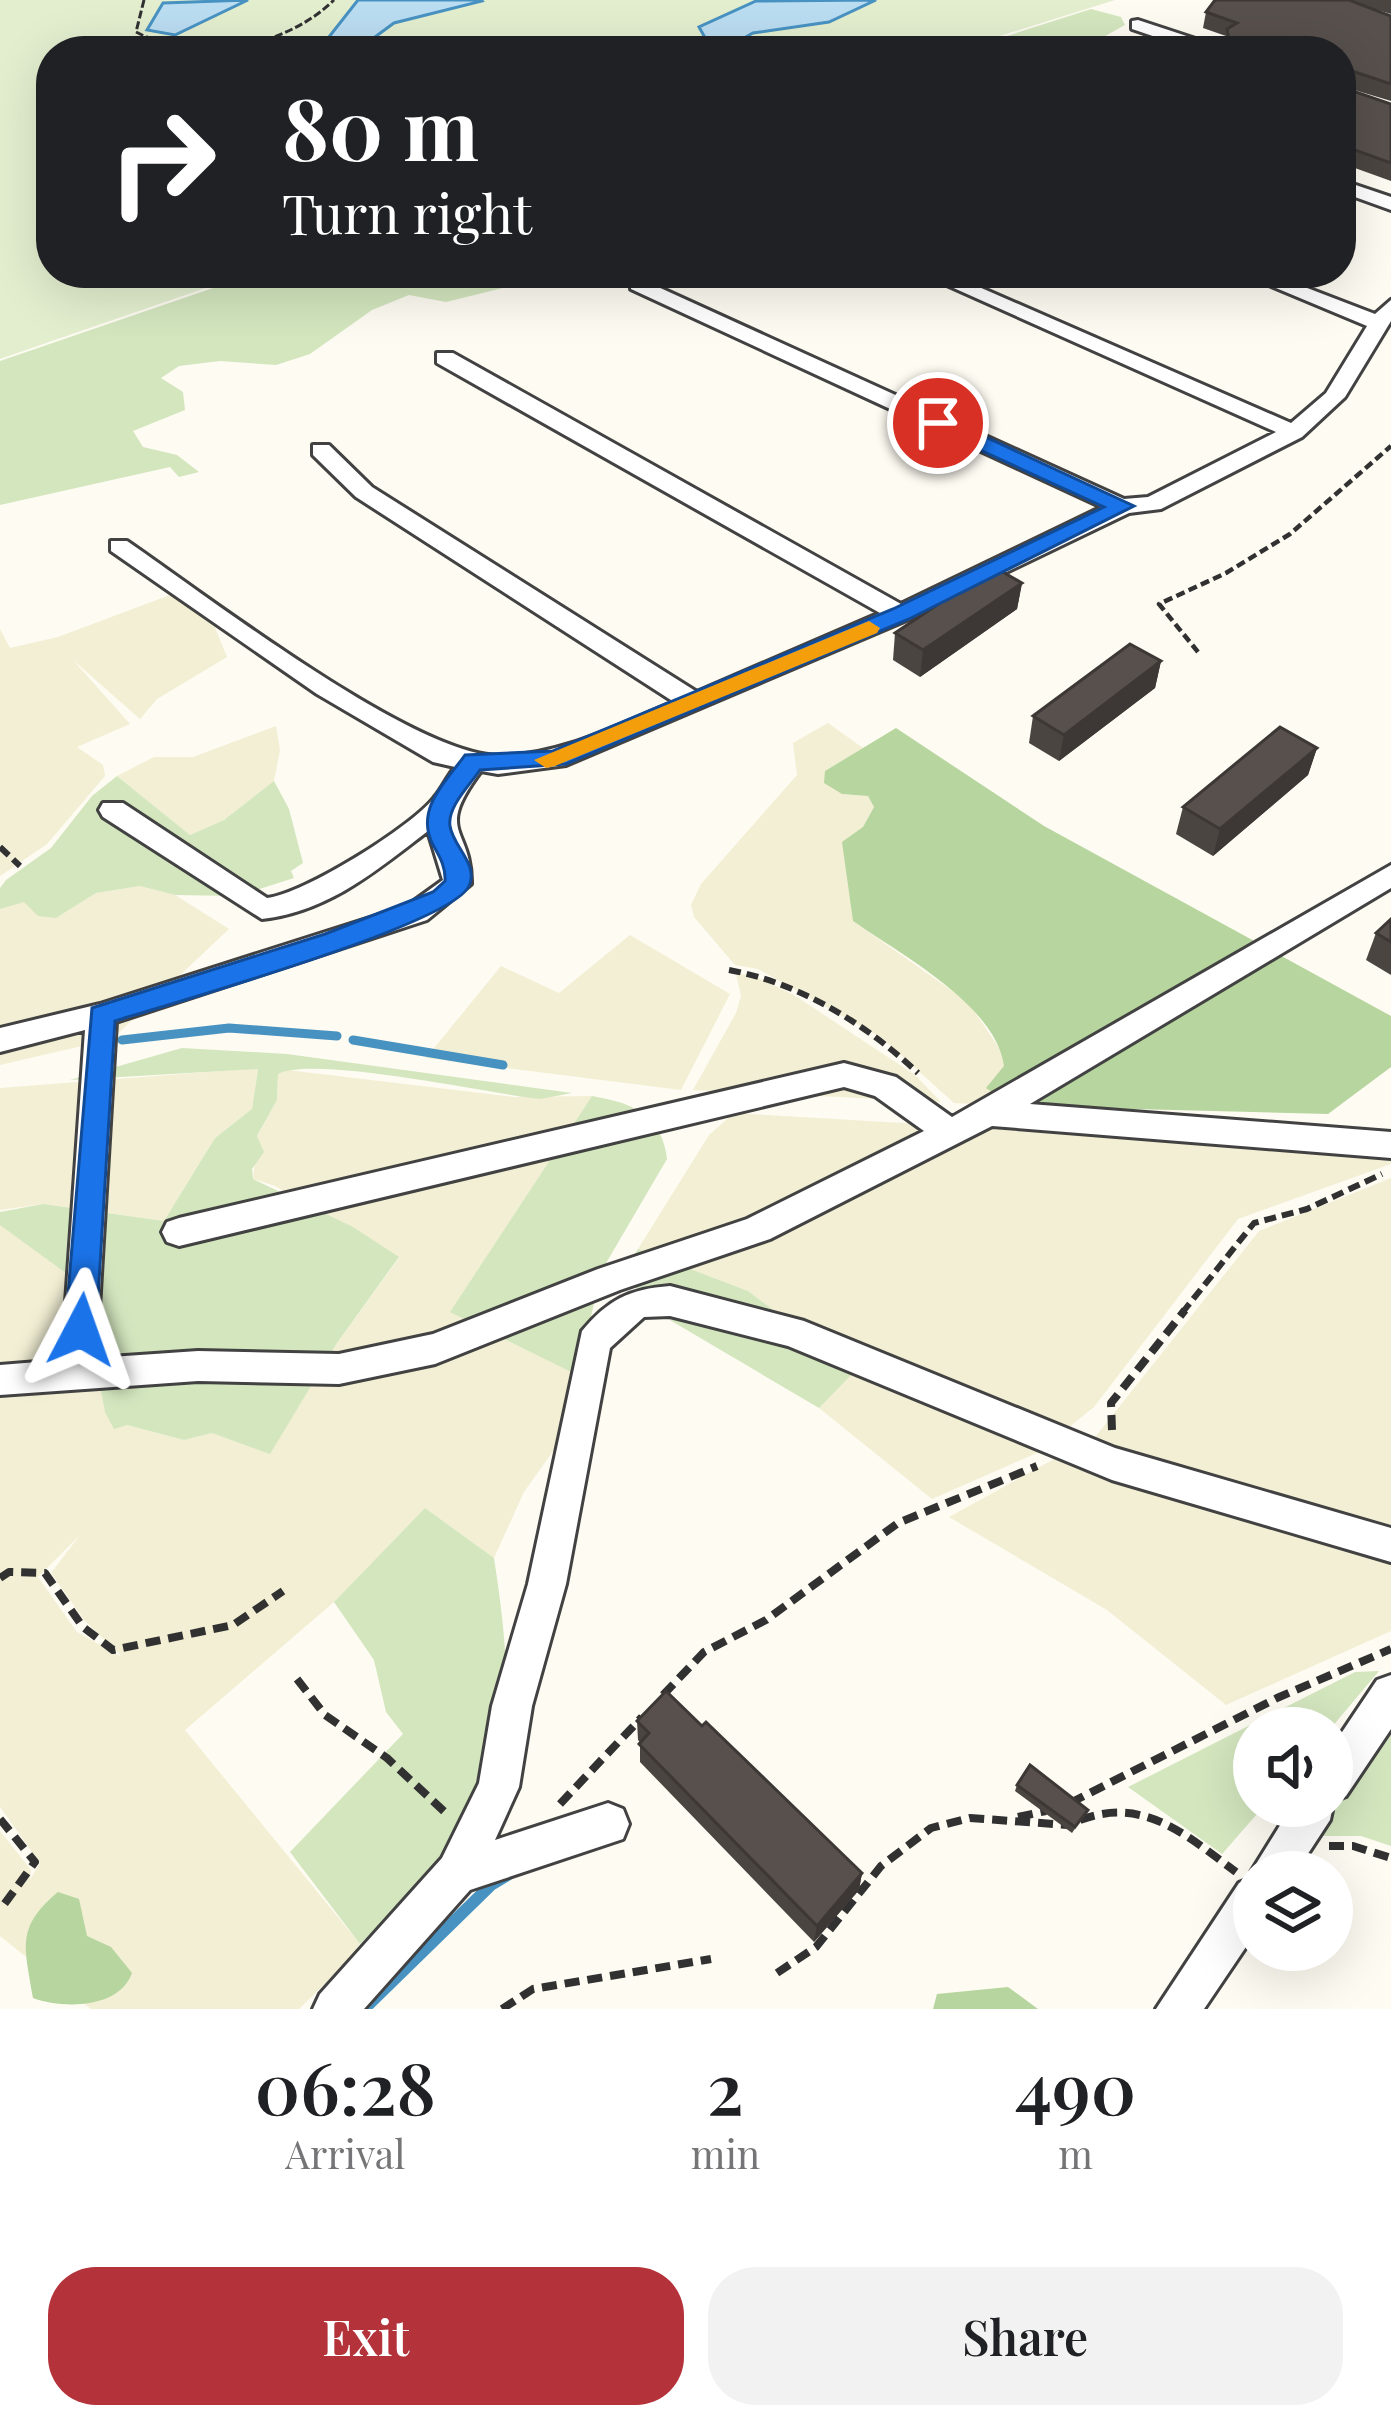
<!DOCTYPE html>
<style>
:root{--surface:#fff;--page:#f2f2f2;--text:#202124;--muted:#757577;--accent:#b43239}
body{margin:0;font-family:"Playfair Display",serif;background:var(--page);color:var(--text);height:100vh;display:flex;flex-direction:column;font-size:45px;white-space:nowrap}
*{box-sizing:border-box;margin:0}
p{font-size:39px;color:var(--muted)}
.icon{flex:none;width:66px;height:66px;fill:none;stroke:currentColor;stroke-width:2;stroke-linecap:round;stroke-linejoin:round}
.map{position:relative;height:2009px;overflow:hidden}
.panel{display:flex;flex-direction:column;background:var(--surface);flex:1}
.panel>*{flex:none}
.hud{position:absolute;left:36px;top:36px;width:1320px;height:252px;border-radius:48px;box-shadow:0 12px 48px #0002;background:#202124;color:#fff;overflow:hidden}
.controls{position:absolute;left:1233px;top:1707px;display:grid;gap:24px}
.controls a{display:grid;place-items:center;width:120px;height:120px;border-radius:50%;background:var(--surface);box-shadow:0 12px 48px #0002;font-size:60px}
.pin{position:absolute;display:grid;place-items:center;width:102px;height:102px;color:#fff;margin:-51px;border:6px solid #fff;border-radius:50%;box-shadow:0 3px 12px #0007}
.me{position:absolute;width:132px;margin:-66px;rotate:4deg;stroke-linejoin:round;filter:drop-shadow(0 0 9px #0008)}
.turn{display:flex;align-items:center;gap:42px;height:252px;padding:0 48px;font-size:54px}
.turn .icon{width:156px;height:156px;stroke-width:2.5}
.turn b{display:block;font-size:84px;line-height:102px}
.eta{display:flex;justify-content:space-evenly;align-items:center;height:204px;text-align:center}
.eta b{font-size:72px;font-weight:600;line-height:84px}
.primary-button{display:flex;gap:24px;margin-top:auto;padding:24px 48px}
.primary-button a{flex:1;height:138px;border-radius:48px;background:var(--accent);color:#fff;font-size:48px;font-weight:600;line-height:138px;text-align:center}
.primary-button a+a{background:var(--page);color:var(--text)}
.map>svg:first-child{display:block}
.farmland{fill:#f2efd4;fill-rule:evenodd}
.green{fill:#d3e6be}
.forest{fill:#b7d59e}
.pitch{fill:#e3eecf}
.water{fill:#bbddf1;stroke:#4892c2;stroke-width:3}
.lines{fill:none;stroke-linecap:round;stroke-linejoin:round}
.stream-far1{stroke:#4892c2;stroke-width:9}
.stream{stroke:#4892c2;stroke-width:12}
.minor-casing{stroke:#424242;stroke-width:6}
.path-far3{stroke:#313131;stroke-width:3;stroke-dasharray:8 3;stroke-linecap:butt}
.path-far2{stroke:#313131;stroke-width:4.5;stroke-dasharray:9 4.5;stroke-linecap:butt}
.path-far1{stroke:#313131;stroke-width:6;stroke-dasharray:12 6;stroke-linecap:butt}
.path{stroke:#313131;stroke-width:8;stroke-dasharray:15 8;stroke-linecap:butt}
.minor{fill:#fff;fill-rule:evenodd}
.wall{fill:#4b4541}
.shaded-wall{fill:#3d3835}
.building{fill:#57504c;stroke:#3d3835;stroke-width:3}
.route{fill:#1a73e8;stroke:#114b97;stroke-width:3}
.slow{fill:#f59e0b}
</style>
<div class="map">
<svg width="1391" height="2009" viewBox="0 0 1391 2009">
<rect width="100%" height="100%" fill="#fefbf2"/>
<g class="farmland">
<path d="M186,589L209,613L227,657L157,699L140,719L73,660L130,724L77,747L103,765L105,776L47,844L0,876V629L10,648L58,637Z"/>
<path d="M828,723L863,748L825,771L842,794L868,796L874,807L863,827L853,921L968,1002L1002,1052L1012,1106L954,1103L882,1038L758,969L735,965L694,917L691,905L701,884L797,775L793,743Z"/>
<path d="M276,726L280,750L274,781L224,820L190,835L117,776L154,757H193Z"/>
<path d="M140,886L175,895L229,929L112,1039L0,1065V909L24,901L56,918L96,893Z"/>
<path d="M630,935L730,994L681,1090L426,1058L501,966L559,993Z"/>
<path d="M736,974L752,975L794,995L915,1075L941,1102L693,1090L736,1013L741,996Z"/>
<path d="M258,1068L252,1109L215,1138L164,1221L43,1204L0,1210V1088Z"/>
<path d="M287,1070L514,1097L592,1096L451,1311L577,1375L568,1430L524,1492L494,1558L425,1508L334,1602L185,1730L360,1944L343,1966L299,2009H91L0,1936V1831L31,1870L30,1880L40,1863L0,1807V1221L81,1284L105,1411L127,1425L184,1440L212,1433L270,1453L337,1343L399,1258L275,1186L253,1179L257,1137L277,1100L278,1074ZM80,1535L51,1573L84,1620L122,1657L77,1632L38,1577Z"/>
<path d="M734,1113L1391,1152V1164L1238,1219L1094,1407L1037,1453L932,1499L819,1408L854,1371L748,1291L638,1249L709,1135Z"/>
<path d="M1391,1178V1631L1226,1705L1107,1610L949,1517L1096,1436L1259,1231Z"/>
</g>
<g class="green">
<path d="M1091,9L1121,17L1125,25L1078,51H960Z"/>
<path d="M257,273H564L446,302L409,295L372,310L310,354L276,365L220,361L179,366L161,378L183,392L185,410L133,431L143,447L177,455L199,472L179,477L170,467L0,505V361Z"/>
<path d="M117,776L190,835L224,820L274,781L289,809L303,863L291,871L294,878L237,896L175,895L140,886L96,893L56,918L38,916L24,902L0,909V888L6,880L51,848L92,796Z"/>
<path d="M182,1048L287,1054L572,1093L540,1099C491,1094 315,1055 278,1074L277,1100L257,1136L264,1152L252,1169L253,1179L353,1227L399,1257L337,1343L270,1454L212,1433L184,1440L127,1425L114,1429L105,1412L81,1284L0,1225V1212L43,1204L164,1221L215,1138L252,1109L258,1069L70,1080Z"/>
<path d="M592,1096C633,1103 662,1115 667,1159L602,1270L577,1375L450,1312Z"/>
<path d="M638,1249L748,1291L855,1371L819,1408L641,1303L628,1265Z"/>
<path d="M425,1508L494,1558C508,1650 523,1768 460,1846C432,1882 392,1912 360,1944L290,1852L403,1734L386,1712L374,1660L334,1602Z"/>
<path d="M1379,1671L1331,1728H1254V1806H1264L1222,1854L1128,1787L1355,1672Z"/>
<path d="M1391,1723V1846L1361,1836H1314Z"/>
</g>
<g class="forest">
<path d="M896,728L1044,826L1391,1016V1067L1328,1114L1012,1106L986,1088L1004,1066C996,1005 900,954 853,921L842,842L863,827L874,807L868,796L842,794L824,783L825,771Z"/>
<path d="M58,1892L79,1899L87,1936L111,1947L132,1973C119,2009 63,2009 33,1998C25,1947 15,1928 58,1892Z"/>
<path d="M1008,1987L1038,2009H933L937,1994Z"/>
</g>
<path class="pitch" d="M0,0H1115L952,51H51V273H249L0,359Z"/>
<g class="water">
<path d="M248,0L175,35L147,30L163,3Z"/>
<path d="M358,0H481L482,1L394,23L356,51H306L325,42Z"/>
<path d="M876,0L829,22L753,33L730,46L708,43L699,27L756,1Z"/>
</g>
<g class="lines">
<g class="stream-far1">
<path d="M122,1040L229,1028L337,1036"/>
<path d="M353,1040L503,1065"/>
</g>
<path class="stream" d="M364,2009L491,1885L509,1874"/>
<g class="minor-casing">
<g id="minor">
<path d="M1138,20L1220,47L1223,51H1197L1132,29V21Z"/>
<path d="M1341,180L1391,197V210L1341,192Z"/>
<path d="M920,273H947L1291,423L1326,393L1367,326L1240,273H1268L1375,314L1391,300V321L1345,397L1302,437L1161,509L1129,513L909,619L566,765L498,774L481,771C433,835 472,826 471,884L427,920L116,1022L96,1358L198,1351L339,1354L433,1334L598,1269L747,1219L924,1131L875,1096L844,1087L179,1246L167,1242L162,1232L167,1222L179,1218L844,1063L896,1077L952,1117L1391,865V888L1030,1104L1391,1132V1158L992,1126L770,1239L620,1290L435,1364L339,1384L198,1381L0,1395V1365L62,1360L85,1030L0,1052V1028L100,1004L407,906L443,880L428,831C377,870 328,912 262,919L103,817L99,810L103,803H123L267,898C304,894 411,827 434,798C442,789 447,777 455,767L433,762L317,694L111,551V541H127C206,595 413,755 499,756C561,756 619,724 674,702L356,497L313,455V445H329L372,487L697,692L880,613L437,363V353H453L901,604L1102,507L631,289V281H645L1124,499L1148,497L1276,432Z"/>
<path d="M670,1286L804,1321L1115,1448L1391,1528V1562L1112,1480L788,1346L670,1316L644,1317L610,1348L566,1584L532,1706L519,1787L495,1840L608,1803L623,1809L629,1824L623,1839L470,1890L364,2009H313L320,1994L442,1858L479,1783L492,1706L528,1584L582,1331C608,1300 629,1289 670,1286Z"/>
<path d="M1391,1675V1729L1346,1796L1334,1801L1330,1820L1296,1872H1254V1935L1204,2009H1156L1239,1883L1253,1877L1251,1872L1292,1806H1332V1747L1377,1680Z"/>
</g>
</g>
<path class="path-far3" d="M144,0L136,32C197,64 285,48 334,0"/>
<path class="path-far2" d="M1198,652L1159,604L1226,573L1290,534L1391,446"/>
<g class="path-far1">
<path d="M0,847L20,866"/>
<path d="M729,970C800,983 866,1024 918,1073"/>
<path d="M1182,1313L1254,1223L1307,1209L1382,1174"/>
</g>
<g class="path">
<path d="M1112,1430L1111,1403L1185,1310"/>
<path d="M0,1578L9,1572L45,1573L83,1627L113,1650L233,1625L283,1591"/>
<path d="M297,1679L325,1715L387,1758L449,1816"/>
<path d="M663,1695L704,1652L766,1620L898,1523L1037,1466"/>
<path d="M1070,1803L1277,1698L1391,1649"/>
<path d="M560,1804L642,1717"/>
<path d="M1018,1817L1046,1811"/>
<path d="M0,1819L35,1862L0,1910"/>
<path d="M1080,1820C1144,1796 1186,1835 1236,1872"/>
<path d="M1329,1846H1353L1391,1858"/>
<path d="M777,1973L816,1947L881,1866L931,1828L970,1818L1068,1825"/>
<path d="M502,2009L533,1989L711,1959"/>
</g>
<use href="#minor" class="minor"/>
</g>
<g class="wall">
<path d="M1215,0H1391V14L1368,7L1391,16V101L1341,86L1391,104V181L1341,163V51L1225,39L1226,36L1203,28L1206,12Z"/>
<path d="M1022,583L1017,609L920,677L893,660L895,633Z"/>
<path d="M1161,661L1155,688L1059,761L1029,743L1033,716Z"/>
<path d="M1317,748L1308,775L1213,856L1176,834L1183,807Z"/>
<path d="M1391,919V975L1366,960L1376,933Z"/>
<path d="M637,1721L862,1873L859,1890L814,1942L640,1762V1742L638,1740Z"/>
<path d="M1017,1785L1088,1810L1072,1833L1015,1791Z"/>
</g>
<g class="shaded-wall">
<path d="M1022,583L1017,609L920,677L923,650Z"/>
<path d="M1161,661L1155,688L1059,761L1064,735Z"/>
<path d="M1317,748L1308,775L1213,856L1220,829Z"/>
<path d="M862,1873L859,1890L814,1942L817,1926Z"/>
</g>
<g class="building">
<path d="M1215,0H1349L1391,16V84L1346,69L1341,73V51H1191L1208,40L1229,39L1227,29L1237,23L1206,12Z"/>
<path d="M1341,81V87L1391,104V163L1341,145Z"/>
<path d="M994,567L1022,583L923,650L895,633Z"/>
<path d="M1130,644L1161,661L1064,735L1033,716Z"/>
<path d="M1280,727L1317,748L1220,829L1183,807Z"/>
<path d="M1391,919V942L1376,933Z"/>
<path d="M666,1691L702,1726L706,1722L862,1873L817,1926L639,1744L649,1733L637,1721Z"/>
<path d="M1030,1765L1088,1810L1075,1827L1017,1785Z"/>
</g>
<path class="route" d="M930,418H945L1134,506L909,619L566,764L480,770C470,785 447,807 450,826C453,847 479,864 469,886C451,925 169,1004 115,1021L96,1330L92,1339H70L65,1330L92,1008L325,934L433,892L445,881C446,866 439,856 432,843C416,808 445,783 465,755L553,751L893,609L1104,507L930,427Z"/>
<path class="slow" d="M869,621L880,628L877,633L555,766L546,768L534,760Z"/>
</svg>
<div class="controls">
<a><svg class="icon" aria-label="sound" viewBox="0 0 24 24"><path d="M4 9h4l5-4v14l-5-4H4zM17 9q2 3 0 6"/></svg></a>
<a><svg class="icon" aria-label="layers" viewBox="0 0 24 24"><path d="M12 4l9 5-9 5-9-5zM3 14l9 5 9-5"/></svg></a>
</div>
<div class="pin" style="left:938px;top:423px;background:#d93025"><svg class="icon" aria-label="arrive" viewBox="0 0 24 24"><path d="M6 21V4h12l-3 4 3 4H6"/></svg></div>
<svg class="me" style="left:81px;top:1330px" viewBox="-20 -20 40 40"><path d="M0-17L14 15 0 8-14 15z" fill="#1a73e8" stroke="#fff" stroke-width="4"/></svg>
<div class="hud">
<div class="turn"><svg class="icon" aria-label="right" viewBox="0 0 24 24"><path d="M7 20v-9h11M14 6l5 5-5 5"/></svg><div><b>80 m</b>Turn right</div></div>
</div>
</div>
<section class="panel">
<div class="eta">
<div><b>06:28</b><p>Arrival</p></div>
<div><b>2</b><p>min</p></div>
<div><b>490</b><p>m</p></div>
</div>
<div class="primary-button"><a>Exit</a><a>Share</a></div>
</section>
